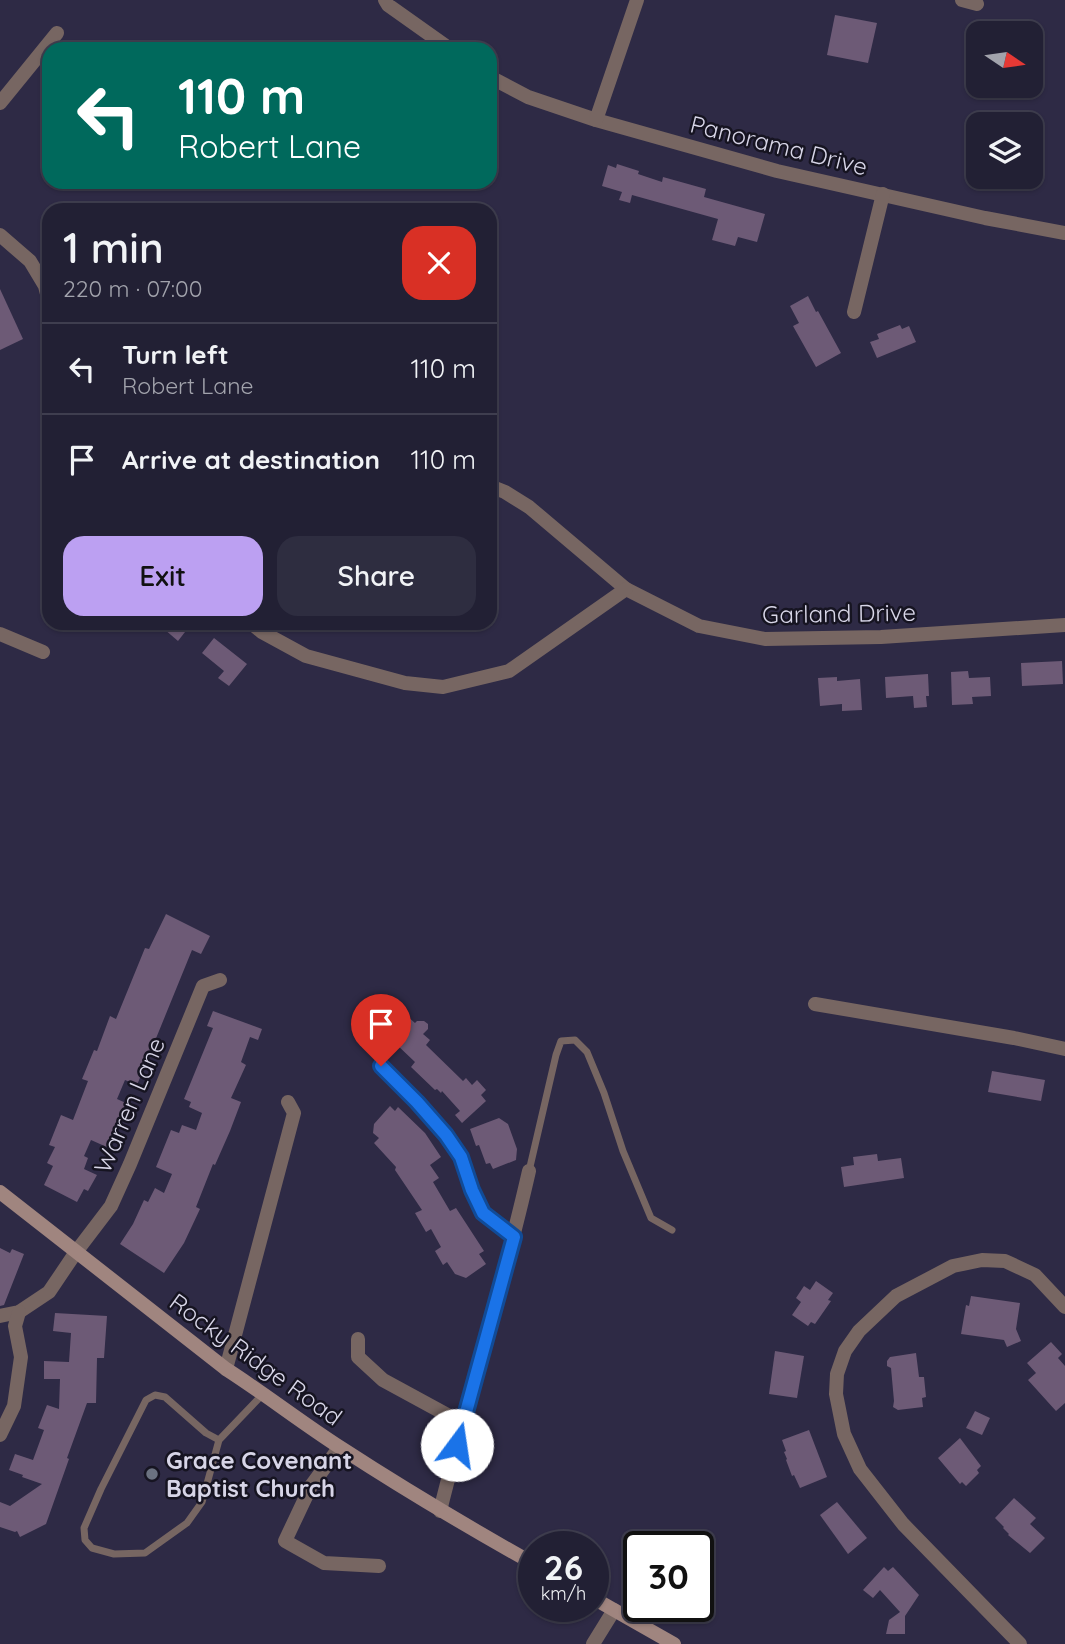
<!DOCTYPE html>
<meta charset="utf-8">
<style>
:root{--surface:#222034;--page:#2e2d40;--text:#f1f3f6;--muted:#a2a3ac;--line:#3f3e4f;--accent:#bca0f2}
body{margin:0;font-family:Quicksand,sans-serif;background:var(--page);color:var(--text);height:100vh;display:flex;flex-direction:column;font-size:26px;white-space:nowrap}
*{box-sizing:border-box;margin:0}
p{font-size:23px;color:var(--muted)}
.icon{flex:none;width:38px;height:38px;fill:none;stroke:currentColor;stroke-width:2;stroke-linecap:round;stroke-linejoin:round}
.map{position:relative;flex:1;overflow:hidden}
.side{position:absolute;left:42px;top:203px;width:455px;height:427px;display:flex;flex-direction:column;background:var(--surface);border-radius:21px;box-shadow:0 2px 5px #0004,0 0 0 2px var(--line)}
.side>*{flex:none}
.banner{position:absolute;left:42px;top:42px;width:455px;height:147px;border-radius:21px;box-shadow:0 2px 5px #0004,0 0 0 2px var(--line);background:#00695c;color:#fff;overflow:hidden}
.needle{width:46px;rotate:103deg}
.tools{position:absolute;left:966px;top:21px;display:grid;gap:14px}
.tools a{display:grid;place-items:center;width:77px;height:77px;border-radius:14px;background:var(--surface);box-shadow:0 2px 5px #0004,0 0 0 2px var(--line);font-size:35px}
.speed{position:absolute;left:518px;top:1531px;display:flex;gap:14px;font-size:35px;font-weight:700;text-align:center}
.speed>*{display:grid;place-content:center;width:91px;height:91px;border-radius:50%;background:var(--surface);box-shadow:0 2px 5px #0004,0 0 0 2px var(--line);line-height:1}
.speed small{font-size:18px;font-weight:400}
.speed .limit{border:4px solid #111;border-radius:10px;background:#fff;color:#111}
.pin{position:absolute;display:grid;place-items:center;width:60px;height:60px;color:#fff;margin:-72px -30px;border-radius:50% 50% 50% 0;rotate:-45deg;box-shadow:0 0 7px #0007}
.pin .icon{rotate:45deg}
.me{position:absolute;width:77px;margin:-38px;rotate:14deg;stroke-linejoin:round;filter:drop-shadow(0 0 5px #0008)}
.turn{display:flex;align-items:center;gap:24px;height:147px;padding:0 21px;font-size:32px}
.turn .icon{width:91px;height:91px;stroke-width:2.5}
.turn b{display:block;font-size:49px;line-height:60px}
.round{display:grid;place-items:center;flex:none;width:74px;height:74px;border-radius:21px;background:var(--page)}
.head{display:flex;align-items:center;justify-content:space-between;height:119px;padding:0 21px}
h1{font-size:42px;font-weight:600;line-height:52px}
.cta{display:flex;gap:14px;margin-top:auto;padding:14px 21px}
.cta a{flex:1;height:80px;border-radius:21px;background:var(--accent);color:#111;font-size:28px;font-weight:600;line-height:80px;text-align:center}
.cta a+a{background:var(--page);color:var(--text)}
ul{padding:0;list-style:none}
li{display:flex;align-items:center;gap:21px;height:91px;padding:0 21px;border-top:2px solid var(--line)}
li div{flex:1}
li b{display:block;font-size:26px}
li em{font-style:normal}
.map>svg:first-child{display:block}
.building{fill:#6d5a76}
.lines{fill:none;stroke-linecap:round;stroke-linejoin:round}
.lane{stroke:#776662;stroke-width:7}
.street{stroke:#776662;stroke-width:14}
.secondary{stroke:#a0857f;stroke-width:14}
.route-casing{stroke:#114b97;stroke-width:18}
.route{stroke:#1a73e8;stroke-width:12}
.worship-dot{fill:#6b7280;stroke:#161421;stroke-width:2.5}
.labels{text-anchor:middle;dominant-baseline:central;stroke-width:5;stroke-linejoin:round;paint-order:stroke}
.street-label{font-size:24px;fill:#d7d5e7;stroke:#161421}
.poi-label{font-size:24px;font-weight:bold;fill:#d7d5e7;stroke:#161421;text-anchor:start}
</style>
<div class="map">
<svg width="1065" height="1644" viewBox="0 0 1065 1644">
<rect width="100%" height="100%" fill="#2e2a45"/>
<g class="building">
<path d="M835,15L877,23L868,63L827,55Z"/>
<path d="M617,164L639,171L638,174L662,182L663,177L706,189L704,197L765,214L757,242L738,237L735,246L712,240L718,219L632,195L630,203L619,200L622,192L602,186L608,165L616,168Z"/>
<path d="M0,289L23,339L0,350Z"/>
<path d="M808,296L816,312L818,311L841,353L816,367L793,326L799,323L790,306Z"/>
<path d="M900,325L902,329L909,326L916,342L877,358L870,342L879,339L877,334Z"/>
<path d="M157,623H192L178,641Z"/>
<path d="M214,638L247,664L229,686L218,678L224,671L202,653Z"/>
<path d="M1062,661L1063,684L1022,686L1021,663Z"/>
<path d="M968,671L969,678L990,677L991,696L972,697L973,704L952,705L951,672Z"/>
<path d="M928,674L929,696H926L927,707L914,708L913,696L886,698L885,677Z"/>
<path d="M837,677V681L860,679L862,710L842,711V704L820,706L818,678Z"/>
<path d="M166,914L210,936L201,954L192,950L137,1085L125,1080L117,1099L126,1103L109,1148L91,1140L84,1156L88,1158L84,1169L97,1175L88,1191L84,1189L77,1202L44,1185L53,1166L47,1163L55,1147L49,1145L61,1115L73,1120L88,1081L82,1079L94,1050L97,1051L110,1016L116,1019L145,948L149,949Z"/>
<path d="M213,1011L262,1029L258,1040L250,1037L241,1062L246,1065L231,1098L241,1102L230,1131L215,1165L213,1164L196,1207L200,1209L184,1243L164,1273L120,1244L133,1224L144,1200L148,1202L155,1188L164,1193L172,1174L156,1167L171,1130L179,1133L182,1125L196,1130L202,1113L189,1107L191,1102L184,1099L213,1028L207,1026Z"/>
<path d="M407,1016L415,1023L417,1021H424L428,1024V1029L423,1034L430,1040L426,1045L463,1081L466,1078L472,1085L477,1080L486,1090L481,1095L486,1101L462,1123L455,1115L460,1111L442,1091L441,1093L437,1089L435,1090L411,1067L415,1062L395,1043L391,1047L379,1036L393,1021L398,1025Z"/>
<path d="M992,1071L1045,1080L1041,1101L988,1092Z"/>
<path d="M390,1106L395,1111L398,1107L425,1133L441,1157L430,1165L439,1178L433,1182L450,1211L456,1208L484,1251L479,1254L486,1264L466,1278L455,1274L447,1262L443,1265L435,1251L441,1247L431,1229L426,1232L415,1213L422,1210L395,1170L396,1167L374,1143L379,1138L373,1133L374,1124Z"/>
<path d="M499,1118L508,1124L517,1149L516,1160L493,1169L490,1163L486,1164L479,1145L476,1146L470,1129Z"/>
<path d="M877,1154L878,1161L901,1158L904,1178L844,1187L841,1167L854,1165L853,1157Z"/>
<path d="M0,1248L10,1253L12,1249L24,1254L4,1305L0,1306Z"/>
<path d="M816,1281L833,1293L828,1300L831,1301L815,1324L811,1322L808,1326L792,1315L801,1302L796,1298L804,1286L810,1290Z"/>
<path d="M971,1296L1020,1303L1016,1329L1021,1341L1007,1347L1004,1340L961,1334L966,1305L969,1306Z"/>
<path d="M55,1313L107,1316L104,1358H97L96,1403H87L67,1458L69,1459L46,1524L20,1537L17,1531L15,1532L0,1527V1502L10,1506L42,1484L22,1477L23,1475L9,1470L15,1454L33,1460L44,1430L38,1428L47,1405L59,1409L60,1379H44V1361L69,1362L71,1333L53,1331Z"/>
<path d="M1051,1342L1062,1354L1058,1358L1065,1366V1403L1056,1411L1028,1380L1036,1373L1027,1363Z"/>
<path d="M775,1351L804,1356L797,1398L769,1394Z"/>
<path d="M916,1353L919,1377H924L926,1397L922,1398L923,1407L898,1410L893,1407L894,1401L891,1368L887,1366V1361L890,1357Z"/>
<path d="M975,1411L990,1418L982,1435L966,1428Z"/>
<path d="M809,1430L827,1477L800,1488L794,1475L792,1476L786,1460L787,1459L784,1452L786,1451L782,1440Z"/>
<path d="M960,1438L981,1466L977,1470L979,1473L966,1486L962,1482L960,1484L938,1458Z"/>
<path d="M1014,1498L1036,1518L1030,1524L1045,1538L1030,1553L1008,1535L1009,1534L1003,1528L1004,1527L995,1518Z"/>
<path d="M837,1502L867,1538L848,1554L820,1515Z"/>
<path d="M884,1567L888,1571L893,1567L919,1595L905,1616V1634H886L889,1620L900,1612L880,1590L873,1598L863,1590Z"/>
</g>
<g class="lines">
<g class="lane">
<path d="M529,1171L556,1055L561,1041L575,1040L587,1052L604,1093L623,1151L651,1218L672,1230"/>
<path d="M219,1440L206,1433L165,1397L155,1395L146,1400L101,1489L84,1528L85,1540L92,1548L114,1554L145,1553L187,1523L202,1502L219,1440L263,1394"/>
</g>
<g class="street">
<path d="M385,0L388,5L450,49"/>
<path d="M962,0L977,4"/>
<path d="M490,77L528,97L596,120L777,171L985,218L1065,233"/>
<path d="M0,103L57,33"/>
<path d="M596,120L637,0"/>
<path d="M0,235L30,261L45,286L49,302"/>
<path d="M854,312L883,194"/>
<path d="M490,486L505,492L529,507L626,589L699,626L765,639L881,637L1065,625"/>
<path d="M251,623L262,632L306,656L405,683L443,687L509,671L626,589"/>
<path d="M0,634L43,652"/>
<path d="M815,1004L1014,1038L1065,1049"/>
<path d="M381,1066L417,1102L446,1135L461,1157L472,1190L483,1213L514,1237"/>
<path d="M0,1316L19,1312L49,1292L76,1252L111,1206L130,1164L203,986L220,980"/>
<path d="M358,1339V1357L383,1380L462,1423"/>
<path d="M226,1369L294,1113L288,1102"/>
<path d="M0,1435L14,1406L21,1357L15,1326L19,1312"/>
<path d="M339,1448L311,1486L285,1541L324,1563L379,1566"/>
<path d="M440,1511C468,1398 503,1286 529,1171"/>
<path d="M593,1644L614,1610"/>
<path d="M1020,1644L903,1524L860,1469L844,1434L836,1394L837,1374L845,1351L859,1331L896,1296L953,1266L982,1260L1005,1261L1035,1275L1065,1307"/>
</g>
<g class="secondary">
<path d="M0,1192L226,1369C265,1394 302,1423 341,1448C404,1489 468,1527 534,1564"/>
<path d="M593,1598L674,1644"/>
</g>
</g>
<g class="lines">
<g class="route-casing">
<path id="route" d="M381,1066L417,1102L446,1135L461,1157L472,1190L483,1213L514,1237L457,1445"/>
</g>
<use href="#route" class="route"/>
</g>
<circle class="worship-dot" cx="152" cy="1474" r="7"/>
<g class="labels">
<g class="street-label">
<text transform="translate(779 145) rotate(14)">Panorama Drive</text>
<text transform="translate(839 613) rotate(-1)">Garland Drive</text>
<text transform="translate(129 1105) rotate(-67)">Warren Lane</text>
<text transform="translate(256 1359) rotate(36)">Rocky Ridge Road</text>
</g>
<g class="poi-label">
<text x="166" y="1460">Grace Covenant<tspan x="166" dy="28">Baptist Church</tspan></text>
</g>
</g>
</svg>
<div class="tools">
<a><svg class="needle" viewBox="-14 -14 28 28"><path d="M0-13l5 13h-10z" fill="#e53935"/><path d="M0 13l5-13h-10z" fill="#a2a3ac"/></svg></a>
<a><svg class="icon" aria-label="layers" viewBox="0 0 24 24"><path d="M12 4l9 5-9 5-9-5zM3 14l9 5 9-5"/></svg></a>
</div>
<div class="speed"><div>26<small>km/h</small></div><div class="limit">30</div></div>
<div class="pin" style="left:381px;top:1066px;background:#d93025"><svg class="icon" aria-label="arrive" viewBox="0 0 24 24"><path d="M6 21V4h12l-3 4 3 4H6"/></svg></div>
<svg class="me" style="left:457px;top:1445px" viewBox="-20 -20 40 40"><circle r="19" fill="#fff"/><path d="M0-13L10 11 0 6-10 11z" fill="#1a73e8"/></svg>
<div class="banner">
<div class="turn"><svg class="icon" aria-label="left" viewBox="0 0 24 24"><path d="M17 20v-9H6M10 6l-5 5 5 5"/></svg><div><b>110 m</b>Robert Lane</div></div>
</div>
<section class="side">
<div class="head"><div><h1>1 min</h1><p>220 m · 07:00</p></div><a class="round" style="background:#d93025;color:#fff"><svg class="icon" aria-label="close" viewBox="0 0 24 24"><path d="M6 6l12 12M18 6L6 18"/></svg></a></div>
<ul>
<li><svg class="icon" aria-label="left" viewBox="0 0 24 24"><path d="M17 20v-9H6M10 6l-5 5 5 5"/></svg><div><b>Turn left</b><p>Robert Lane</p></div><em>110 m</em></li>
<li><svg class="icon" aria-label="arrive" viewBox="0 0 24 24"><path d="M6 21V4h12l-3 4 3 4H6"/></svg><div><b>Arrive at destination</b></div><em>110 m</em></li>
</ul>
<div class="cta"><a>Exit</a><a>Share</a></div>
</section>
</div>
